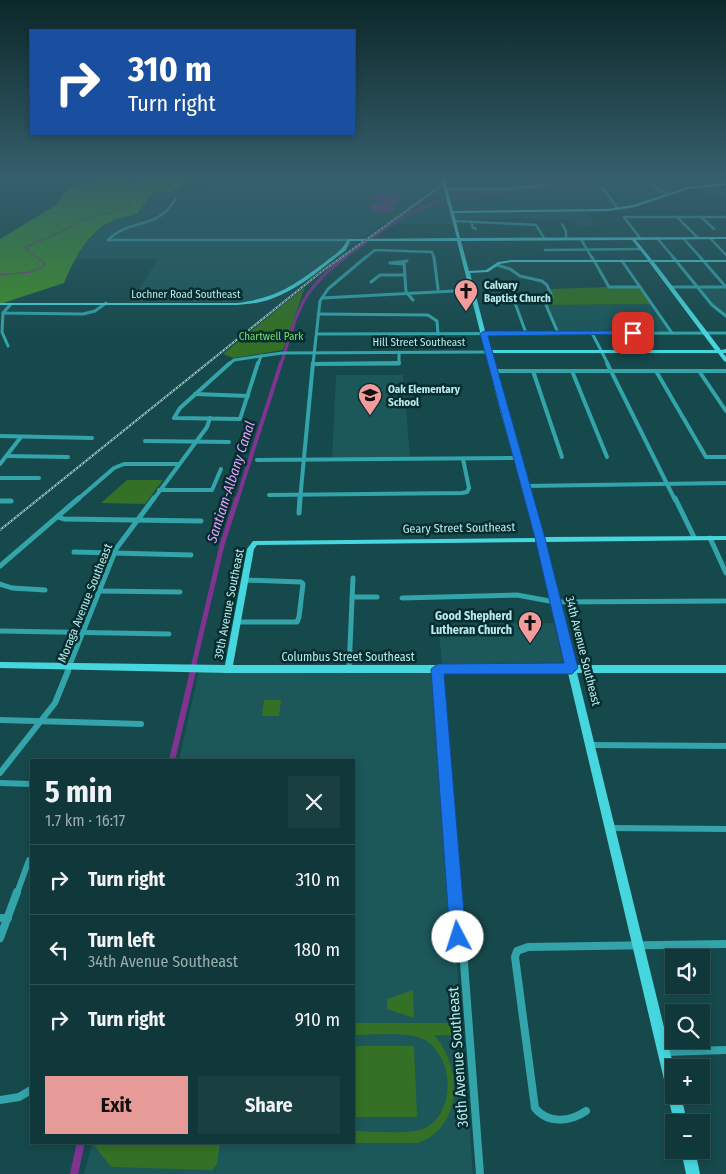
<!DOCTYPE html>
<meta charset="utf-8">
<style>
:root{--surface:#103739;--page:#193f41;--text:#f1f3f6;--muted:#9cacae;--line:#305153;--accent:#e69b98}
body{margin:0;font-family:"Fira Sans Condensed",sans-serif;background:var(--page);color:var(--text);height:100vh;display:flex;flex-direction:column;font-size:19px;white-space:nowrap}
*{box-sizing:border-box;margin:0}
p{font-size:16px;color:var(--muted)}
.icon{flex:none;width:28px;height:28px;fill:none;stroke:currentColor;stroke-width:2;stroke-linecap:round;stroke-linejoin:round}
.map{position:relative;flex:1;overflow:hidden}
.details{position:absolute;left:30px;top:759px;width:325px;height:385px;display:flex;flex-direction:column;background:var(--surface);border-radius:0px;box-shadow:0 2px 8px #0003,0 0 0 1px var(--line)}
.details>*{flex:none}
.hud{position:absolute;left:30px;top:30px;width:325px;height:105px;border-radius:0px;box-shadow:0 2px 8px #0003,0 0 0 1px var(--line);background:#1a4fa0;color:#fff;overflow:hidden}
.controls{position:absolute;left:665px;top:949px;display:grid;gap:10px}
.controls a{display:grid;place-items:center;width:45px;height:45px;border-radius:0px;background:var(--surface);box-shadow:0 2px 8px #0003,0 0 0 1px var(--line);font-size:25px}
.pin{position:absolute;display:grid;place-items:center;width:42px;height:42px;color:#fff;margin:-21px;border-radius:10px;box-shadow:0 2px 8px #0006}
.me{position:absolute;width:55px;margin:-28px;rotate:355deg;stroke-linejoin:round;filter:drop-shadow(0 0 4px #0008)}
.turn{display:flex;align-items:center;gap:18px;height:105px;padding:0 15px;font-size:22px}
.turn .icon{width:65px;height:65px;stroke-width:2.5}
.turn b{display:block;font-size:35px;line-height:42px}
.round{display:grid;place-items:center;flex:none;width:52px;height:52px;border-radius:0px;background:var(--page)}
.headline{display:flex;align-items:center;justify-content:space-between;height:85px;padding:0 15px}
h1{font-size:30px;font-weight:700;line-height:38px}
.action{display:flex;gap:10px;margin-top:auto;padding:10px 15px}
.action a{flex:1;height:58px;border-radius:0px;background:var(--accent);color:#111;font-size:20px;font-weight:700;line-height:58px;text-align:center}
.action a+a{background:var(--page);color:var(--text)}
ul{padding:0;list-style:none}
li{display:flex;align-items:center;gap:15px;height:70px;padding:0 15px;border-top:1px solid var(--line)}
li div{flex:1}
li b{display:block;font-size:19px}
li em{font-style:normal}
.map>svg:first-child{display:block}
.built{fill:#1c575a}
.green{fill:#347026}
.forest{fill:#3d9028}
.water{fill:#803391}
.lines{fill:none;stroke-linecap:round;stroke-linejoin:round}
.stream{stroke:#803391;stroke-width:1}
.canal-far5{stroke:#803391;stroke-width:2.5}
.canal-far4{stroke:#803391;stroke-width:3}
.canal-far3{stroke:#803391;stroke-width:4}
.canal-far2{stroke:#803391;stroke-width:5}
.canal-far1{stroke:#803391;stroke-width:6}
.canal{stroke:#803391;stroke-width:8}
.street-far5{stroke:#32a4aa;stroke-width:2.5}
.street-far4{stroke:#32a4aa;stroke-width:3}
.street-far3{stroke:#32a4aa;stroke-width:4}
.street-far2{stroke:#32a4aa;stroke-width:5}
.street-far1{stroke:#32a4aa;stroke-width:6}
.street{stroke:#32a4aa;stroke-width:8}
.secondary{fill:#46d7de;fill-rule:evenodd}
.rail-casing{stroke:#98c4c7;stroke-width:2}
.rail{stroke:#032e30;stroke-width:1;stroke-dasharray:2;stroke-linecap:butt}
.route{fill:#1a73e8;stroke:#114b97}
.labels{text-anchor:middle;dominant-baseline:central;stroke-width:5;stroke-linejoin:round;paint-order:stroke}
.far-poi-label{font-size:11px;font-weight:bold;fill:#bde8ea;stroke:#032e30;text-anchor:start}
.far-street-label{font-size:11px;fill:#bde8ea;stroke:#032e30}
.far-park-label{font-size:11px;fill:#78df61;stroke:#032e30}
.street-label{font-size:12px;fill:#bde8ea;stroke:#032e30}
.poi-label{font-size:12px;font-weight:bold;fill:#bde8ea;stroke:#032e30;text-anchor:end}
.water-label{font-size:14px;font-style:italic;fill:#ea9dfb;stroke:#032e30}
.near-street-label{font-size:15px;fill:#bde8ea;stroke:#032e30}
</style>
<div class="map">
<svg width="726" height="1174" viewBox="0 0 726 1174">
<rect width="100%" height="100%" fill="#16494c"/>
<g class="built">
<path d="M236,175H726V198L719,197L694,188L626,210L587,213L595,226L578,227L573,219H452V224H382L282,294L248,302H131L158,259H74L93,235L111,221L137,214L151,192H204L215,181Z"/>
<path d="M696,287H726V316L714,307Z"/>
<path d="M652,304L672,333H558L546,305Z"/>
<path d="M336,375H403L410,457H332Z"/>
<path d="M554,623L563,660L561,665L442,664L438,624Z"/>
<path d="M199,671L220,673L430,674L435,678L473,1174H84L92,1143L354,1142V760H179Z"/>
</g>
<g class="green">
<path d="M305,287L283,350L233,358L223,354Z"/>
<path d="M609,287H640L652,304L546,305L552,297L549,289Z"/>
<path d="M127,480H163L145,504L101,503Z"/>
<path d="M264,700H281L279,716H262Z"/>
<path d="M413,990L414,1018L387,1009V999Z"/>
<path d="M354,1023H455L456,1035H434C462,1066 464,1127 418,1143H281L354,1142V1131C372,1131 406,1135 423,1129C458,1114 454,1055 423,1039C406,1031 373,1035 354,1035Z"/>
<path d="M354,1046H414L417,1117H354Z"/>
<path d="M94,1143L220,1142V1143L217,1164L212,1170L111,1167L94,1145Z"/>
</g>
<path class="forest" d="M101,175H200L172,192H152L137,214C129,217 121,217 114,220C88,231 74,259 64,283L0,304V239L56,205L66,191Z"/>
<path class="water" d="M379,194L403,195L406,196L394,203L396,204L391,207L396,208L391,212L374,213L371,207L373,204H380L382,200H372L371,197Z"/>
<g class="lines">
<path class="stream" d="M0,275L31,272L44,266V262L27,251L26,247L67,229L78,221L130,207L129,203L132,199L129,186L137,175"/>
<g class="canal-far5">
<path d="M649,176L658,175"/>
<path d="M452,198L644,176"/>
<path d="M372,238L409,213L444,200"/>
<path d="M344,258L368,241"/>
</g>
<path class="canal-far4" d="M281,364C298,312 299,291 346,257"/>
<path class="canal-far3" d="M237,500L281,363"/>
<path class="canal-far2" d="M192,672L222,545L237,498"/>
<path class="canal-far1" d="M172,760L193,671"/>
<path class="canal" d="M74,1174L81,1142"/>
<g class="street-far5">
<path d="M508,175L515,188"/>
<path d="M647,178L657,189L669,194"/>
<path d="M602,187L618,209"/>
<path d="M446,189H503L550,185"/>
<path d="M624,217H726"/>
<path d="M624,217L640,238"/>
<path d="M677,217L698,238"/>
<path d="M701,217L714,229"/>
<path d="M455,221L536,225L544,238"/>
<path d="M471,221L473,228L476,229"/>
<path d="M562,224L566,231V238"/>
<path d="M657,238L674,258"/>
<path d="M683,238L701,258"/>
<path d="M710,238L726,255"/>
<path d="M581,239L592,258"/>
<path d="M108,240H349"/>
<path d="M108,240C131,217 158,231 176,198"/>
<path d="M545,250L640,249"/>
<path d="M365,258L375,250L432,252L434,258"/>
</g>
<g class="street-far4">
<path d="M434,257L438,289"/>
<path d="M592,257L609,287H640"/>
<path d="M673,257L712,305L726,316"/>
<path d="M700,257L726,287"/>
<path d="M622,261L672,333"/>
<path d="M404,262L406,292L413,300"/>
<path d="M404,264L390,263L407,261"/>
<path d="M497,265L510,269L520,276L542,281L547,285L552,297L546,305L558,333"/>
<path d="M371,282L380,275H405"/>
<path d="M671,287H726"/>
<path d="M322,298L473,290"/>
<path d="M515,303L526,333"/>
<path d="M11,304L3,313L83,314L95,311L106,303"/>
<path d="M3,313L2,332L8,346"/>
<path d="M318,314L428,315L437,321L438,334"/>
<path d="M592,333L608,364"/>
<path d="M317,334L726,333"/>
<path d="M261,356L282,353L489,352"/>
<path d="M229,364L234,360L261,356"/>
<path d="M258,364L261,356"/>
<path d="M313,364L320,301L328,289L366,257"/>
<path d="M314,364H399V352"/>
</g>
<g class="street-far3">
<path d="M230,363L180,408L174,418L240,419L258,363"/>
<path d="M607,363L675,500"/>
<path d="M314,364L399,363"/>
<path d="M494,371H726"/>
<path d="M533,371L562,457"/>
<path d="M572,371L607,457"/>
<path d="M656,371L706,457H726"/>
<path d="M699,371L726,411"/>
<path d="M195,394L248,396"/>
<path d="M0,436L92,438"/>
<path d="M145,441L229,442"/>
<path d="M7,456L68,457"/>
<path d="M257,460L517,458"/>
<path d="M0,464L21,437"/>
<path d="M0,478H39"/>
<path d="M525,486L726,483"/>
<path d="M159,490H212L221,469"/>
<path d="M269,495L462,493L467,492L469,488L463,459"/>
<path d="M77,500L114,468L124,464H178"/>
<path d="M153,500L207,427L210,418"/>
<path d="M300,500L313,363"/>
</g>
<g class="street-far2">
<path d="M675,498L694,537"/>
<path d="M0,501H11"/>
<path d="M299,513L300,498"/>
<path d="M58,517L64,519L201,521"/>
<path d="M710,538L726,573"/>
<path d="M74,552L191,555"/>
<path d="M0,566L79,498"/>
<path d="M0,584L12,588L45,590"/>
<path d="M99,591L180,592"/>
<path d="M352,597H377"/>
<path d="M402,598L517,595L555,602L726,601"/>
<path d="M236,622H297L299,617L303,584L301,582L245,580"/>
<path d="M0,631L169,634"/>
<path d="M349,669L353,578"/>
<path d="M438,669V672"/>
<path d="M67,672L116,549L154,498"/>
</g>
<g class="street-far1">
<path d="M438,671L455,893"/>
<path d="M0,720L141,724"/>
<path d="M591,745L726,746"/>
<path d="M0,773L55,703L68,671"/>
<path d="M0,783L31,784"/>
<path d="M611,828L726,829"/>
<path d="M17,893L29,860"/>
</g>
<g class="street">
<path d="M455,892L458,937L464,963L480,1174"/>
<path d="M0,918H8"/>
<path d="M0,938L17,892"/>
<path d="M665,1052L726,1050"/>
<path d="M0,1100L19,1097L31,1090"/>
<path d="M586,1111C570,1122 548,1124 535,1108L515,957L517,951L528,947L726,944"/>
</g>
<g class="secondary">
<path d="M440,175H444L453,211L608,209L633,205L688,187L726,183V185L688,189L635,207L608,211L454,213L460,238L726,237V239L636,240L652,260H726V262H654L721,350L726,349V353H723L726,357V362L724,361L718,353H491L506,410L543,537L726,536V540L545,542L575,665H726V673H577L674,1068V1095H681L687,1122H674L568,673H228L0,668V662L225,665L247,549L253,541H255L536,538L500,410L457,241H350L346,250C323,267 300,289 271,299C260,303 249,304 237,305H0V303H237C276,298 293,286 324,263C335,254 341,252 348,239L457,238ZM632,240L648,260H511L498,262L486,270L469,271L461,241ZM511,262H649L715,350H490L470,273L488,272L500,264ZM538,542L567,665H233L254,549L257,545Z"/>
<path d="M681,1150H695L700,1174H686Z"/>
</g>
<g class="rail-casing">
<path id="rail" d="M0,530L321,272L444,184L461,175"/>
</g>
<use href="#rail" class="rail"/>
</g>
<linearGradient id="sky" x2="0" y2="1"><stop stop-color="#0c282a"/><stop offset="0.52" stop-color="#365f6c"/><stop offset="1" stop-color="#365f6c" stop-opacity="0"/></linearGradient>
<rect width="726" height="339" fill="url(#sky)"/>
<path class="route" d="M633,331L636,333L635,334L488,336L545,538L578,668L572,674H444L466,937L464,943L458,945L452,943L450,937L431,669L438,664L564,663L535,538L480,334L484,331Z"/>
<defs>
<g id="church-pin" transform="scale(1.25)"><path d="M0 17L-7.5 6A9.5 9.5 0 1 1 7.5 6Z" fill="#f59b9b" stroke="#032e30"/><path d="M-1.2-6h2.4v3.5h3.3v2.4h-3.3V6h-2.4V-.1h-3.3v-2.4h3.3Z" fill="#111"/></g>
<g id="school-pin" transform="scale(1.25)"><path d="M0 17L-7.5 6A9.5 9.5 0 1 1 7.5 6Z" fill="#f59b9b" stroke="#032e30"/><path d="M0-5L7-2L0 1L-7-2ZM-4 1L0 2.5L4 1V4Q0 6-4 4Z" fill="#111"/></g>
</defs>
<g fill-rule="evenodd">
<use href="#church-pin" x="466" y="291"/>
<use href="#school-pin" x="370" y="395"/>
<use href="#church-pin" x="530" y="623"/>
</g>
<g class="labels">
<g class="far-poi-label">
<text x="484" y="285">Calvary<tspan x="484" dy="13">Baptist Church</tspan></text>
<text x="388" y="389">Oak Elementary<tspan x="388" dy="13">School</tspan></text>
</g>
<g class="far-street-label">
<text x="186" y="294">Lochner Road Southeast</text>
<text x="419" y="342">Hill Street Southeast</text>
</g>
<g class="far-park-label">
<text x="271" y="336">Chartwell Park</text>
</g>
<g class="street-label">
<text transform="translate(459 528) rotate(-1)">Geary Street Southeast</text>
<text transform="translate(85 603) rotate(-68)">Moraga Avenue Southeast</text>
<text transform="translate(229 604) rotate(-79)">39th Avenue Southeast</text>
<text transform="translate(583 651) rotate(76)">34th Avenue Southeast</text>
<text x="348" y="657">Columbus Street Southeast</text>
</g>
<g class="poi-label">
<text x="512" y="616">Good Shepherd<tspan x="512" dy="14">Lutheran Church</tspan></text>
</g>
<g class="water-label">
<text transform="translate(231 482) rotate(-72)">Santiam-Albany Canal</text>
</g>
<g class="near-street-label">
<text transform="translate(458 1057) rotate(-94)">36th Avenue Southeast</text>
</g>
</g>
</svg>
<div class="controls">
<a><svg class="icon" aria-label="sound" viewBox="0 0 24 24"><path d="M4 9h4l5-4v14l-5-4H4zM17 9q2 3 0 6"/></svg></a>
<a><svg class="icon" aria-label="search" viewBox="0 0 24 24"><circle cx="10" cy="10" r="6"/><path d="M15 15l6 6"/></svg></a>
<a>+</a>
<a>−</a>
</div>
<div class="pin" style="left:633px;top:333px;background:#d93025"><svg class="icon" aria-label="arrive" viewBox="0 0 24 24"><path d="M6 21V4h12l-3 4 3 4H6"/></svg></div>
<svg class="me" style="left:458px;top:937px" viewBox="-20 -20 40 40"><circle r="19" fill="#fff"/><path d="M0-13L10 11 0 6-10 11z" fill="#1a73e8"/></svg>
<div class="hud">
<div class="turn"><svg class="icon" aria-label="right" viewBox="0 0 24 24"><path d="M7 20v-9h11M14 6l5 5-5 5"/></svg><div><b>310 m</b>Turn right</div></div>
</div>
<section class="details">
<div class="headline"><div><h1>5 min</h1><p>1.7 km · 16:17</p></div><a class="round"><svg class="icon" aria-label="close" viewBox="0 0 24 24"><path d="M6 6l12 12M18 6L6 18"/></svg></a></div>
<ul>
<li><svg class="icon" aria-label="right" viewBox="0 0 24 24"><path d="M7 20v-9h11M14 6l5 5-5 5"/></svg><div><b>Turn right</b></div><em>310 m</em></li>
<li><svg class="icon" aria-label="left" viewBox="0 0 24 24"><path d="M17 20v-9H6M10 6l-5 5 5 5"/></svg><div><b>Turn left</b><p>34th Avenue Southeast</p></div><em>180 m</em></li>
<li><svg class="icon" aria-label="right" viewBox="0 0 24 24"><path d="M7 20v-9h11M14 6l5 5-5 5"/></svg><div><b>Turn right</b></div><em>910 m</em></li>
</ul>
<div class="action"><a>Exit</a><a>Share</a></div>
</section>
</div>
